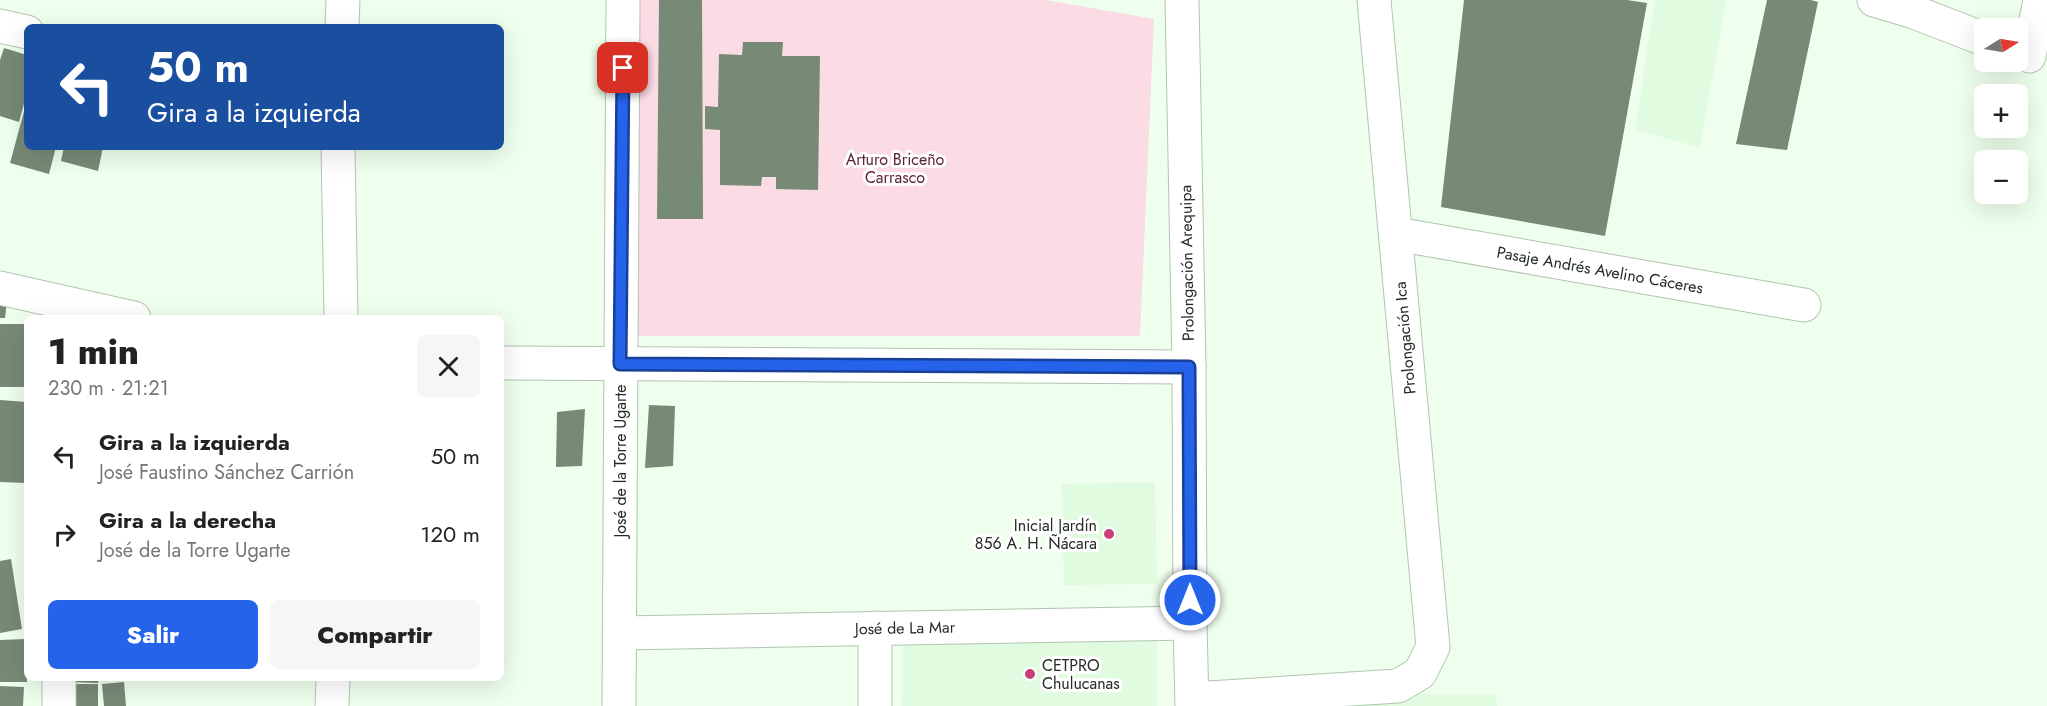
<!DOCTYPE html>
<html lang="es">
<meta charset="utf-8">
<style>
:root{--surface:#fff;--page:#f6f6f6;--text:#222;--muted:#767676;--accent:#2563eb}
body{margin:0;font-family:Jost,sans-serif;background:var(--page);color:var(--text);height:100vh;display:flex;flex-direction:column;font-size:22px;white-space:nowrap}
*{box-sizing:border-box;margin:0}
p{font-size:20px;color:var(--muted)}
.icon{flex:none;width:33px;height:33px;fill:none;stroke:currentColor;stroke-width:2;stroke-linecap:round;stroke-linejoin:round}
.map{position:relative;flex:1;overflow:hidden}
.drawer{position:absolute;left:24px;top:315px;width:480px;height:366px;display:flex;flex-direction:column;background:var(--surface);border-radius:9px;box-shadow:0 6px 24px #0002}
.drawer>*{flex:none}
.hud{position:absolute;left:24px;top:24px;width:480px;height:126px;border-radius:9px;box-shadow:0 6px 24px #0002;background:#1a4fa0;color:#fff;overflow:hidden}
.needle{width:39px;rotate:79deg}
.controls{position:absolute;left:1974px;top:18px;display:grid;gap:12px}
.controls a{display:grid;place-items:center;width:54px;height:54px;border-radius:9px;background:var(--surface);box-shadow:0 6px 24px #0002;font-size:30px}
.pin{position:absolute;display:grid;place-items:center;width:51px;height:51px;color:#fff;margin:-26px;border-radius:12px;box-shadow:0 3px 9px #0006}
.me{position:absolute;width:66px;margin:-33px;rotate:0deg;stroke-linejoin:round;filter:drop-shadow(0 0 4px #0008)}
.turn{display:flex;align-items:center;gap:21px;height:126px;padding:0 24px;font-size:27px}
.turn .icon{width:78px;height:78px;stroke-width:2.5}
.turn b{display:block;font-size:42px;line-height:51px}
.round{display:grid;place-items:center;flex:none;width:63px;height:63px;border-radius:9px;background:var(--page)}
.headline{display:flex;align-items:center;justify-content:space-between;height:102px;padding:0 24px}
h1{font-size:36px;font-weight:800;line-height:45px}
.button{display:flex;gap:12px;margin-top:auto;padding:12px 24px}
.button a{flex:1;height:69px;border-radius:9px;background:var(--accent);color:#fff;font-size:24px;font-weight:800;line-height:69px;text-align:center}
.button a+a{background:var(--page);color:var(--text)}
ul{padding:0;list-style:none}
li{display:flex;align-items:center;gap:18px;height:78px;padding:0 24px}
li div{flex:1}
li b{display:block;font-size:22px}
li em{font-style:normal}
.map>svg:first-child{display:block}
.built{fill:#e0fbdf}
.green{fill:#fbdbe4}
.building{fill:#778a76}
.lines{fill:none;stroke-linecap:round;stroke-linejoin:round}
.minor-casing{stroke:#b1c5af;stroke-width:35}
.minor{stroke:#fff;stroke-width:33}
.route-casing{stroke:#184099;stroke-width:15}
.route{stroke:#2563eb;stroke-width:10}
.poi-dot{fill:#c93f75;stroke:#fff;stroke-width:2}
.labels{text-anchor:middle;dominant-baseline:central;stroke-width:6;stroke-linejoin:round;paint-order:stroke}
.park-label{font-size:16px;fill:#5d2137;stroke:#fff}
.street-label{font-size:16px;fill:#232b23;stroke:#fff}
.poi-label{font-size:16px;fill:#232b23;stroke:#fff;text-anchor:end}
</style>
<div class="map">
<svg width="2047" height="706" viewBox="0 0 2047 706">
<rect width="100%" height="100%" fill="#eeffed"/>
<g class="built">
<path d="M1655,0H1726L1700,148L1635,129Z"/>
<path d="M1155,482L1157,584L1064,585L1062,484Z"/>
<path d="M903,640L1157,641V706H902Z"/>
<path d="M1496,694L1497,706H1225L1235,695Z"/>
</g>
<path class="green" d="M639,0H1046L1154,19L1140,336H636Z"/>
<g class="building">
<path d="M659,0H702L703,219H657Z"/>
<path d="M1464,0H1627L1647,3L1605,236L1441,207Z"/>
<path d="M1767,0H1811L1818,2L1787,150L1736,144Z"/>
<path d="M743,42H783L782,56H820L818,190L776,189V177H762L761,186L720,185V130L705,129V106L718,107L719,54L742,55Z"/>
<path d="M4,48L27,55V93L19,122L0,116V60Z"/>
<path d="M26,104L27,147H56L49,174L10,163Z"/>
<path d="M64,147H103L98,171L61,161Z"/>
<path d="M0,292L8,293L5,318H0Z"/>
<rect x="0" y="324" width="27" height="63"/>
<path d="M0,400L27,402L26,483L0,482Z"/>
<path d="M649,405L675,406L673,466L645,468Z"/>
<path d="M585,409L582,466L556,467L557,412Z"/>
<path d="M11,559L22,629L0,633V561Z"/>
<path d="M26,639L27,682H0V640Z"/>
<path d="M70,678H99L98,683L70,682Z"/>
<path d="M124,682L126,706H104L102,684Z"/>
<rect x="69" y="684" width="29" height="22"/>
<path d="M0,686L24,687L23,706H0Z"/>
</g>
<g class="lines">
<g class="minor-casing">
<g id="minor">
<path d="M1182,0L1189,367L1190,623L1192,706"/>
<path d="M1874,0L1914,12L1984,39"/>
<path d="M0,26L27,32"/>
<path d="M342,27L343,0"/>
<path d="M2029,56L2040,0"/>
<path d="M338,147L341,318"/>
<path d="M1396,234L1804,305"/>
<path d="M0,288L134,318"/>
<path d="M501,363L1189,367"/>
<path d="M621,633L1190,623"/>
<path d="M1193,699L1398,686L1420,673L1433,647L1374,0"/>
<path d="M59,706V678"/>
<path d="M332,706L333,678"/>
<path d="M619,706L623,0"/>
<path d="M875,706V628"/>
</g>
</g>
<use href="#minor" class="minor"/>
</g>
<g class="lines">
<g class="route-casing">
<path id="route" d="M623,68L620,364L1189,367L1190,600"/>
</g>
<use href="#route" class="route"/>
</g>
<g class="poi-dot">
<circle cx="1109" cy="534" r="6"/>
<circle cx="1030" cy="674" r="6"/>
</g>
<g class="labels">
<g class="park-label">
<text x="895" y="159">Arturo Briceño<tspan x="895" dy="18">Carrasco</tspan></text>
</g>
<g class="street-label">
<text transform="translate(1187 263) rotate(-91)">Prolongación Arequipa</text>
<text transform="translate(1600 270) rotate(10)">Pasaje Andrés Avelino Cáceres</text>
<text transform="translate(1405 338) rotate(-95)">Prolongación Ica</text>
<text transform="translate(620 461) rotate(-90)">José de la Torre Ugarte</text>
<text transform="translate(905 628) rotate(-1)">José de La Mar</text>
</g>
<g class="poi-label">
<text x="1097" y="525">Inicial Jardín<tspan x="1097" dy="18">856 A. H. Ñácara</tspan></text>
<text x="1042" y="665" text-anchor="start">CETPRO<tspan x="1042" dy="18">Chulucanas</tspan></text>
</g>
</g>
</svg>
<div class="controls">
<a><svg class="needle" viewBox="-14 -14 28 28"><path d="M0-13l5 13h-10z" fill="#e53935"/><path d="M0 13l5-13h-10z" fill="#767676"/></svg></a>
<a>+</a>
<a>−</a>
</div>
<div class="pin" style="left:623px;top:68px;background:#d93025"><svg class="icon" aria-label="arrive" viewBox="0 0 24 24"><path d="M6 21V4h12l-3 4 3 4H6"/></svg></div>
<svg class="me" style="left:1190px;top:600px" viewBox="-20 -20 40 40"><circle r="17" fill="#2563eb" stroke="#fff" stroke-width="3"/><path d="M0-11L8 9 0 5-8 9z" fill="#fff"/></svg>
<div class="hud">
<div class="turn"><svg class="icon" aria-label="left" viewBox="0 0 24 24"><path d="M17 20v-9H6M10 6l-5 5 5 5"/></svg><div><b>50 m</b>Gira a la izquierda</div></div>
</div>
<section class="drawer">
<div class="headline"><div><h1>1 min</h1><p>230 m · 21:21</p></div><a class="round"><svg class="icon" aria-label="close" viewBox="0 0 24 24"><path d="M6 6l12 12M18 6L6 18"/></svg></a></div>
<ul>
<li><svg class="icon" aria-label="left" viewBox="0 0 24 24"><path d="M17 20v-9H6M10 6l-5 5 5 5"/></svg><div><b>Gira a la izquierda</b><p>José Faustino Sánchez Carrión</p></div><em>50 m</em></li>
<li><svg class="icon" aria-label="right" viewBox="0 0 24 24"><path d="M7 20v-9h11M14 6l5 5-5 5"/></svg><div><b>Gira a la derecha</b><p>José de la Torre Ugarte</p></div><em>120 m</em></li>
</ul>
<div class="button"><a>Salir</a><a>Compartir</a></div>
</section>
</div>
